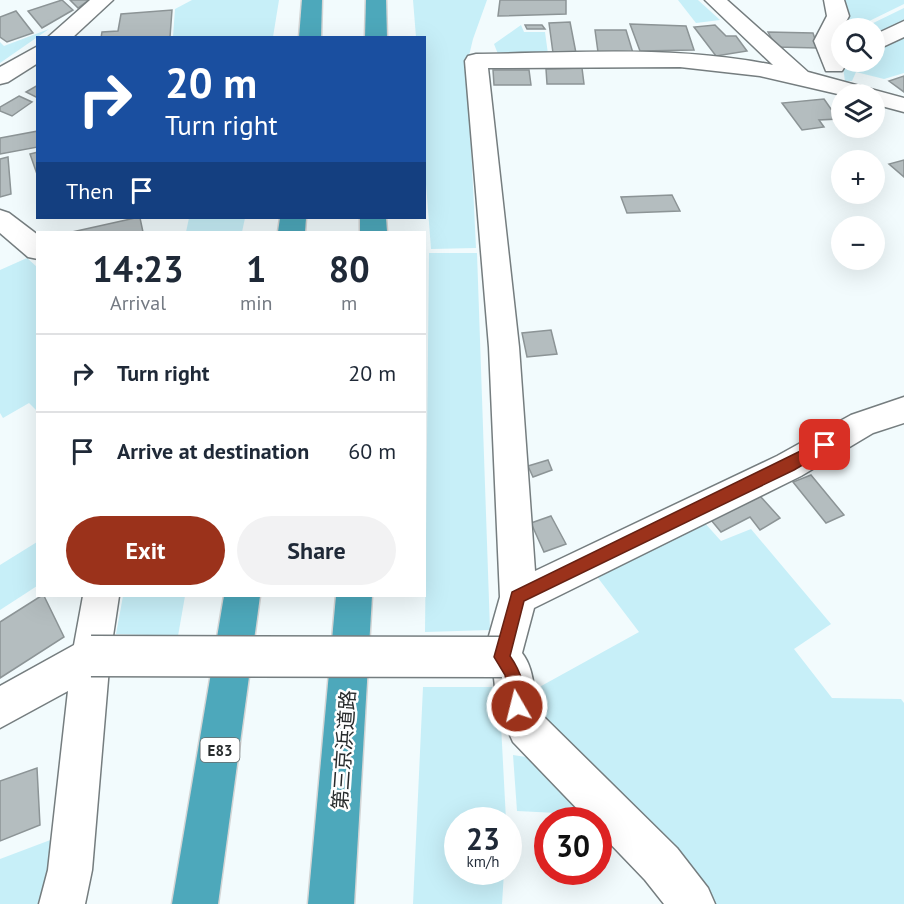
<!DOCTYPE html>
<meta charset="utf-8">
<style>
:root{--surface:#fff;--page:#f2f2f3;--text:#1f2937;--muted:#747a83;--line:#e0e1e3;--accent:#9b321b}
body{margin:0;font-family:"PT Sans","Noto Sans JP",sans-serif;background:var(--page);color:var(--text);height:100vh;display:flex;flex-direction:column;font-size:22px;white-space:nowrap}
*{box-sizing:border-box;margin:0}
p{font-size:20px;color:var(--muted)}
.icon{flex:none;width:33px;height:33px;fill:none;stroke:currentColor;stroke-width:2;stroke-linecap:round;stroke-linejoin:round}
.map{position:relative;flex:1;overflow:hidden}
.drawer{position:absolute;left:36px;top:231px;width:390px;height:366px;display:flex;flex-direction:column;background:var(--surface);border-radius:0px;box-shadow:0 6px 24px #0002}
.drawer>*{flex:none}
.guide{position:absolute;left:36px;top:36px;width:390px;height:183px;border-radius:0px;box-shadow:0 6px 24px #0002;background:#1a4fa0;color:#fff;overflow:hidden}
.buttons{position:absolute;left:831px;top:18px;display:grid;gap:12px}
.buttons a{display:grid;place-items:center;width:54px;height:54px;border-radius:50%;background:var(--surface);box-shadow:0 6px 24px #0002;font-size:30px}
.speed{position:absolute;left:444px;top:807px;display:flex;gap:12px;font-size:30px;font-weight:700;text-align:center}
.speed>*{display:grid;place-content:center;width:78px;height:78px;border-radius:50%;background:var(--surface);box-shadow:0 6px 24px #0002;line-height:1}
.speed small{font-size:15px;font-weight:400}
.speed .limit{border:9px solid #d22;background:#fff;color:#111}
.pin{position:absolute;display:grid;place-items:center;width:51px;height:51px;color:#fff;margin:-26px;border-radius:12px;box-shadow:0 3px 9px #0006}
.me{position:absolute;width:66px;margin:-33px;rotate:352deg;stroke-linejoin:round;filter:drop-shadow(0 0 4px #0008)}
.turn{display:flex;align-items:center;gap:21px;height:126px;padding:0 30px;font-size:27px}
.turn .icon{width:78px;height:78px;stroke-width:2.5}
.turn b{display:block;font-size:42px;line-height:51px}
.then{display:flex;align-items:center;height:57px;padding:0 30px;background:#0003;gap:12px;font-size:22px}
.eta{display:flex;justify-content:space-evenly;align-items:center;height:102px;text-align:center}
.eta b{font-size:36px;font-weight:700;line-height:42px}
.primary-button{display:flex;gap:12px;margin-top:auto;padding:12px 30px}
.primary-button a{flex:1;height:69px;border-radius:36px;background:var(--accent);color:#fff;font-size:24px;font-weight:700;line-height:69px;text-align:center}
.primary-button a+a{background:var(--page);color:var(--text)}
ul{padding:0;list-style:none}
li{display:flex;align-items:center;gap:18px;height:78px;padding:0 30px;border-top:2px solid var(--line)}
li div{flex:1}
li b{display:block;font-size:22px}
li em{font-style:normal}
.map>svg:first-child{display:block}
.green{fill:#c7eff8}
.building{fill:#b4bdbf;stroke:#8c9496;stroke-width:1.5}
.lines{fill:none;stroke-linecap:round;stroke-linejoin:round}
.minor-casing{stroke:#757d7f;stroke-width:3}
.highway-casing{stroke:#d4d5d5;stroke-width:3}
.minor{fill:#fff;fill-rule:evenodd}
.highway{fill:#4da8bb;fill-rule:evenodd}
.minor-bridge-casing{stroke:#757d7f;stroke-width:43;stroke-linecap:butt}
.minor-bridge{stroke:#fff;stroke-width:40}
.route{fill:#9b321b;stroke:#652012;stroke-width:1.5}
.labels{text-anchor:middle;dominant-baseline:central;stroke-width:5;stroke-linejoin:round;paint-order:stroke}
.shield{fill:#fff;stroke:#686b6c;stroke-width:1.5}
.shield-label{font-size:15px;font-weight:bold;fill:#282c2d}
.near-street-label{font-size:20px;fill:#282c2d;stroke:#fff}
</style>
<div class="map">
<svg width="904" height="904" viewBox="0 0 904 904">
<rect width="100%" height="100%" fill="#f2fbfd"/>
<g class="green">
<path d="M192,0H279L273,37H173L175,9Z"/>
<path d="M413,0H487L473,39L467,64L476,248L431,249L424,158V38L416,37Z"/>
<path d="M678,0H698L720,20L696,23Z"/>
<path d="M839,0H904V4L855,28H842L841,35L829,41Z"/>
<path d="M904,8V23L875,40L874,28H863Z"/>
<path d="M521,25L524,32H545L548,54H498L494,44Z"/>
<path d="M49,29L0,63V42L4,46Z"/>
<path d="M904,36V73L884,79L856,72L852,81H845L843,68L857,62H874L875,52Z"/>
<path d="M189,218H245L242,232H186Z"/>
<path d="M429,253H477L490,630L425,632Z"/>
<path d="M27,258L37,267V411L29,403L3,418L0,413V270Z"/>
<path d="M703,521L721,541L751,529L831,624L794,649L832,698L901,699L904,703V904H713L539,718L534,690L639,632L595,574Z"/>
<path d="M37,542V586L0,610V565Z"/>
<path d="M123,596H185L178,636L116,634Z"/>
<path d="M423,687H499L506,820H458V872H504L502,904H413Z"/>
<path d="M513,755L539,759L584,806L581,820H559L557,813L517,811Z"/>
<path d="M53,839L52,904H0V859Z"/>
</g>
<g class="building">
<path d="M62,0L73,10L42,28L28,11Z"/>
<path d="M70,0H89L78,8Z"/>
<path d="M500,0H566V14L498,16Z"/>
<path d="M172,10L170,37L101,38L102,32L118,31L121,14Z"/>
<path d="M16,11L33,33L7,42L0,37V17Z"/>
<path d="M570,22L576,53H553L549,23Z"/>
<path d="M630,24L686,26L694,50L640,51Z"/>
<path d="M525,25H542L545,29H527Z"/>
<path d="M715,25L726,36H736L747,51L716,56L694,27Z"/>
<path d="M595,30H626L633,53L598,52Z"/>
<path d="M768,32L813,33L818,48L776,47Z"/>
<path d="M582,68L584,84H547L546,69Z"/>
<path d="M493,70H529L531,85H494Z"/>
<path d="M904,76V92L889,81Z"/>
<path d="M38,85V98L26,92Z"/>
<path d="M19,96L32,102L12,116L0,111V107Z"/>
<path d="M824,99L838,119L819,120L824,127L802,130L782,103Z"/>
<path d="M38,131V147L0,154V138Z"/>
<path d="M38,152V177L30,154Z"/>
<path d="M8,157L11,194L0,197V159Z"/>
<path d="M904,160V177L889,164Z"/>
<path d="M672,195L680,211L627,213L621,197Z"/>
<path d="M135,218H140L143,232H72Z"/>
<path d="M551,330L557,354L527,357L522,333Z"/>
<path d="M548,460L552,470L533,477L528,466Z"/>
<path d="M811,475L844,515L826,523L793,482Z"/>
<path d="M760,496L780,518L760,530L750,517L721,532L711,520Z"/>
<path d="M551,516L566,544L544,552L531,523Z"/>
<path d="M41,596H44L64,637L0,678V622Z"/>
<path d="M37,768L40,825L0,841V781Z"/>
</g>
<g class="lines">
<g class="minor-casing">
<g id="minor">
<path d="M90,0H113L72,38H47Z"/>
<path d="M705,0H727L808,72L904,98V112L874,104V94L842,95L760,76L680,67L488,68L519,347L535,571L777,456L851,415L904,397V423L873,433L801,476L534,608L522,653C536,671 532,694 541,714L677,848L708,888L715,904H664L645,880L598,831V820H588L513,742L497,706L494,678L483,657L500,597L489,347L465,61L468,56L476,54C574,53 676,45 773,65Z"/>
<path d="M824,0H844L849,16L836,41L845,66L842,71H826L814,41L827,16Z"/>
<path d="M904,21V37L874,51V35Z"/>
<path d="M38,46V63L8,82L0,84V67Z"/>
<path d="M0,210L9,213L38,235V259L28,257L0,233Z"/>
<path d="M83,596H119L110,656L92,870L85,904H39L48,870L68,691L0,728V686L74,645Z"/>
</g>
</g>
<g class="highway-casing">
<g id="highway">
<path d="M302,0H322L321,38H299Z"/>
<path d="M366,0H386L387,38H365Z"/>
<path d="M280,218H306L305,232H278Z"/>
<path d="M360,218H386L387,232H360Z"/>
<path d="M224,596H260L218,904H172Z"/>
<path d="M336,596H372L354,904H308Z"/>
</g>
</g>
<use href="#minor" class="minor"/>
<use href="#highway" class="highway"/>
<g class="minor-bridge-casing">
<path id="minor-bridge" d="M91,656L502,657"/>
</g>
<use href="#minor-bridge" class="minor-bridge"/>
</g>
<path class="route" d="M825,439L832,445L830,449L794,470L524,601L510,656C520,670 530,695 523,712L517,715L512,712L505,675L494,657L512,592Z"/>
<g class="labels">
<rect class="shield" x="200.5" y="738" width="39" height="24" rx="4.5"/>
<g class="shield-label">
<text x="220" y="750">E83</text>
</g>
<g class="near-street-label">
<text transform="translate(344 750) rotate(-86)">第三京浜道路</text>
</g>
</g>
</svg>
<div class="buttons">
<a><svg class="icon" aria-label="search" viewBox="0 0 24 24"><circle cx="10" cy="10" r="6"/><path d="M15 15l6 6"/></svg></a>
<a><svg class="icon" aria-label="layers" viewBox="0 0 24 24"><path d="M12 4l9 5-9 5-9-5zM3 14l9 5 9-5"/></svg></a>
<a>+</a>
<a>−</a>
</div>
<div class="speed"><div>23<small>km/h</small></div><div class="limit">30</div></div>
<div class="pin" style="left:825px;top:445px;background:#d93025"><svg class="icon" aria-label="arrive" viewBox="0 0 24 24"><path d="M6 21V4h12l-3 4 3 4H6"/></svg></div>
<svg class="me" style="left:517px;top:706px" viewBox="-20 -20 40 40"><circle r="17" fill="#9b321b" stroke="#fff" stroke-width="3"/><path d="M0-11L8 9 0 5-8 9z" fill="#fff"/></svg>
<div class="guide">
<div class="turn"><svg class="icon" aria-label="right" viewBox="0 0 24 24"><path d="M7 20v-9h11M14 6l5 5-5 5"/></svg><div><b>20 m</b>Turn right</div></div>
<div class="then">Then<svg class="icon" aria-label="arrive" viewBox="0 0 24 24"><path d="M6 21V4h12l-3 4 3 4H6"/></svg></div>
</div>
<section class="drawer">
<div class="eta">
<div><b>14:23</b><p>Arrival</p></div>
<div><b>1</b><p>min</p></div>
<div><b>80</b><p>m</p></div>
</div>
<ul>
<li><svg class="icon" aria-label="right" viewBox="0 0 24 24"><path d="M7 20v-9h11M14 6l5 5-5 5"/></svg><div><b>Turn right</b></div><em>20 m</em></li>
<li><svg class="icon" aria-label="arrive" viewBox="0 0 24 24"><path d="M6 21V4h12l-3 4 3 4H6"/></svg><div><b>Arrive at destination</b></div><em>60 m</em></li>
</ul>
<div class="primary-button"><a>Exit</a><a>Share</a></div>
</section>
</div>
